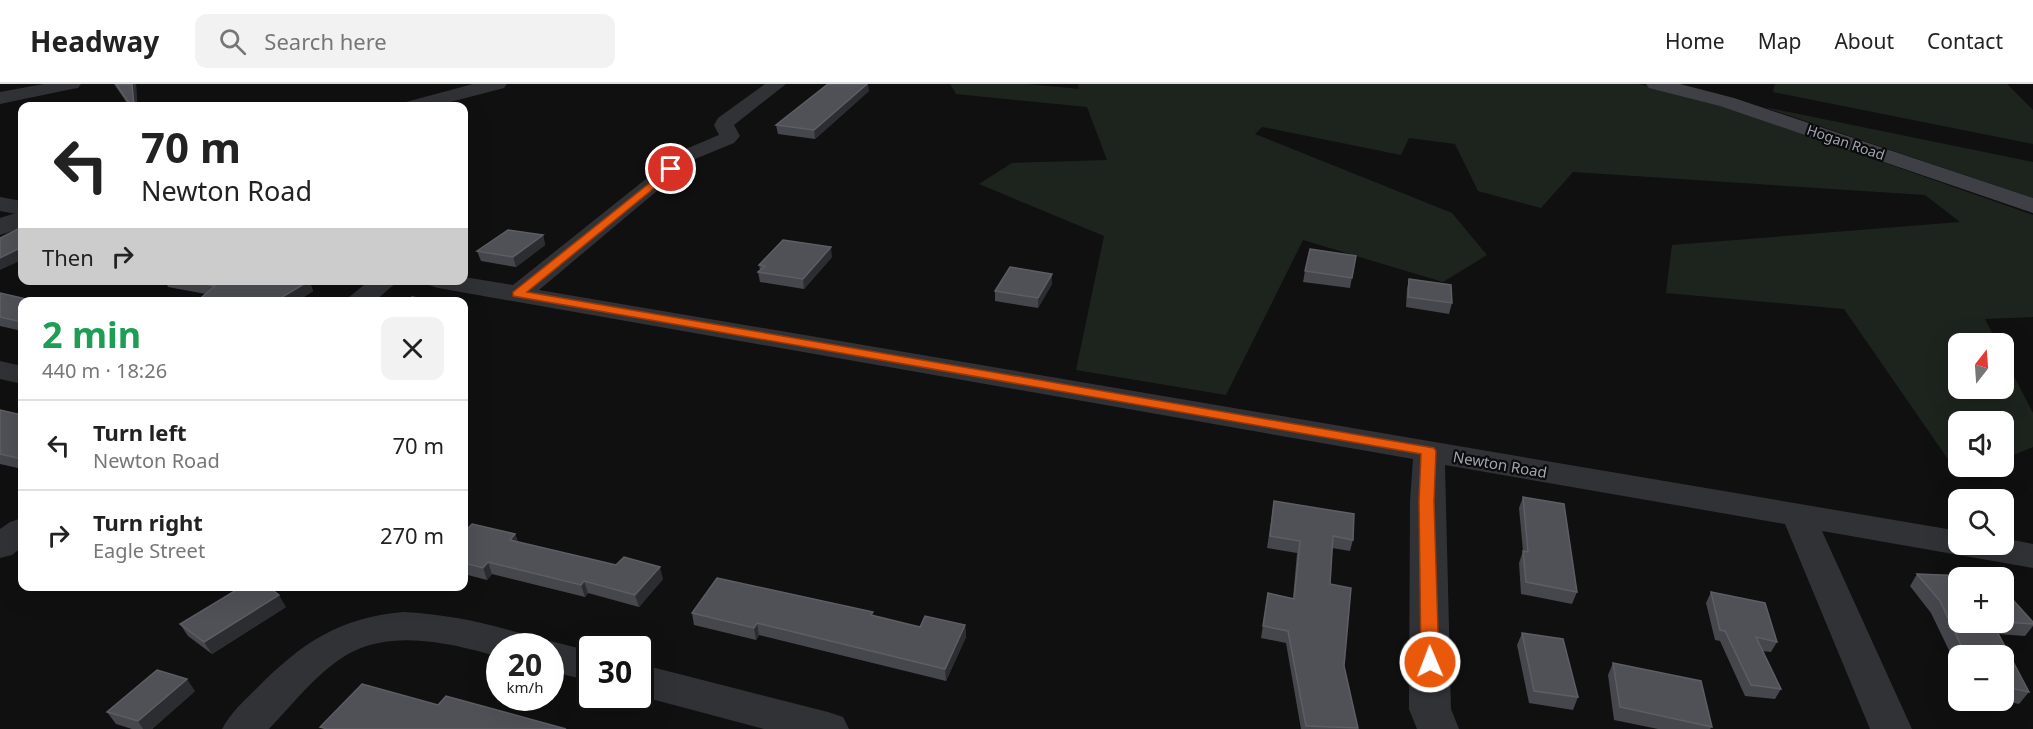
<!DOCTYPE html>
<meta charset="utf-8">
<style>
:root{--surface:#fff;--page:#f2f2f2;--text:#222;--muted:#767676;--line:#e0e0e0}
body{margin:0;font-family:"Noto Sans",sans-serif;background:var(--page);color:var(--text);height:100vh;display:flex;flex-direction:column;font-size:22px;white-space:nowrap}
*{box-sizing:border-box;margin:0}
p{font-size:20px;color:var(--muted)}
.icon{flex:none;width:33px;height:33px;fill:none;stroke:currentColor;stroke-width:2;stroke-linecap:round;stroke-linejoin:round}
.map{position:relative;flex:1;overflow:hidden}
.panel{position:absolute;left:18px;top:213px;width:450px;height:294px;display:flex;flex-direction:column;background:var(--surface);border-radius:12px;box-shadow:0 6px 24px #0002}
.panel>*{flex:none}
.banner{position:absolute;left:18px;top:18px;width:450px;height:183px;border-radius:12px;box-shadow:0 6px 24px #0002;background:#fff;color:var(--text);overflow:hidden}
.needle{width:39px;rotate:17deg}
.buttons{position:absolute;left:1948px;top:249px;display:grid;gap:12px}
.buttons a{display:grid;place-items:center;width:66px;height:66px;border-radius:12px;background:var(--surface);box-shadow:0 6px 24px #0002;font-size:30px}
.speed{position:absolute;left:486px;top:549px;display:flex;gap:12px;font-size:30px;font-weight:700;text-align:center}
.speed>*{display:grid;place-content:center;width:78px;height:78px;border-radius:50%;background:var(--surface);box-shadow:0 6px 24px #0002;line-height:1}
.speed small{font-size:15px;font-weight:400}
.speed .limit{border:3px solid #111;border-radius:9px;background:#fff;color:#111}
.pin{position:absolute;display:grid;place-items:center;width:51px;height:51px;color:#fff;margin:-26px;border:3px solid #fff;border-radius:50%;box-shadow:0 2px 6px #0007}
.me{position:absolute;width:66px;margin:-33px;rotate:359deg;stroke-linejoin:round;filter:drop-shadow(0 0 4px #0008)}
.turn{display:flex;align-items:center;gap:21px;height:126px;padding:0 24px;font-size:27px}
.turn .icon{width:78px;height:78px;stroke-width:2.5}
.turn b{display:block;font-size:42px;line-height:51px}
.then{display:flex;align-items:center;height:57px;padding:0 24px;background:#0003;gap:12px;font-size:22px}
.round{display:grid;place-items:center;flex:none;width:63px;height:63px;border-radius:12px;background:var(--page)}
.headline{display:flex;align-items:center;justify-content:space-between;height:102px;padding:0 24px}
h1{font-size:36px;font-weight:700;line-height:45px;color:#1e9e55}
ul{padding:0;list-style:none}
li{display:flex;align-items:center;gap:18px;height:90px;padding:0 24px;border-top:2px solid var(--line)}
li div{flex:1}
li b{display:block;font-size:22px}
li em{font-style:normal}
header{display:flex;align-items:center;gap:36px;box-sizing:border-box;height:84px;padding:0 30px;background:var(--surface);border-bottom:2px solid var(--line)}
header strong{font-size:28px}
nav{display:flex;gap:33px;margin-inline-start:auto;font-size:21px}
.search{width:420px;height:54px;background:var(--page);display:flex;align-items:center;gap:15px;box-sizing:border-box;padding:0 21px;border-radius:12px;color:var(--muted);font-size:22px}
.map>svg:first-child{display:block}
.green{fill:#1d241e}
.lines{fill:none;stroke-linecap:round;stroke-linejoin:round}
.minor{fill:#313236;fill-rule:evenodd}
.tertiary{fill:#313236;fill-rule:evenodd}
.secondary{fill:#3f4046;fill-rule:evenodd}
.wall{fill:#46474c}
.shaded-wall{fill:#2c2d30}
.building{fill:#505157;stroke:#5d5e65;stroke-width:1.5}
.route{fill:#ea580c;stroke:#983908;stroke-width:1.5}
.labels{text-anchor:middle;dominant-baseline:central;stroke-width:4.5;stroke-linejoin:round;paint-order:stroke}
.far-street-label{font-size:14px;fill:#a2a5b2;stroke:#0b0b0c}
.street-label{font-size:15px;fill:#a2a5b2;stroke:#0b0b0c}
</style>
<header>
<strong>Headway</strong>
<div class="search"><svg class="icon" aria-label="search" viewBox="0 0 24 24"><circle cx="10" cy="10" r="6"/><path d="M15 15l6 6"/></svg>Search here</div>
<nav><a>Home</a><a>Map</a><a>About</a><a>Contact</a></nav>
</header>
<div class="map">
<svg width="2033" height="645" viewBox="0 0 2033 645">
<rect width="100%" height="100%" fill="#101011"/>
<g class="green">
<path d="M950,0H1027L1079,5L1078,0H1639L1712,18L2033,131V233L1985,235L1997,259L1959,260V304H2004V273L2033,329V363L2004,375V338H1959V382L1987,383L1961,394L1844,225L1666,209L1672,161L1960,138L1925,111L1573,88L1541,124L1478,107L1455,60L1409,54L1401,71L1262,43L1255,50L1452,129L1487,171L1443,198L1303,156L1226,311L1076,286L1104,152L979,100L1012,79L1107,76L1087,23L956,10Z"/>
<path d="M1775,0H2007L2033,26V60L1773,8Z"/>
<path d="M1764,23L2033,78V114Z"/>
</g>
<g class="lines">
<g class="minor">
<path d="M44,0H81L78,4L72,5L0,20V8Z"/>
<path d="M765,0H786L734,41L740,52L734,59L695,75L539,206L1959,447V460H2004V454L2033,460V484L1822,447L1912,645H1870L1785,440L1445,381L1451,625L1459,645H1417L1409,625L1410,417L1413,375L438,204L429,201L426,196H464V193L513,201L681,67L719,51L714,41L718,34Z"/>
<path d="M0,113L22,117V131L0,127Z"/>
<path d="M370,196H399L374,218H343Z"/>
<path d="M0,277L22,282V300L0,295Z"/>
<path d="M22,434V463L12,471L0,474V445L10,438Z"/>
<path d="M403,528C446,530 488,539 529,552L534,562H500V573C453,560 396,545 350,569C318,587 294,619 269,645H222C231,628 245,616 258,603C303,558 339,534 403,528Z"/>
<path d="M550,557L590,567V597L550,587V562H536Z"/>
<path d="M640,580L828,628L843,633L849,645H764L640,612Z"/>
</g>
<g class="tertiary">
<path d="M473,0H507L504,4L435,22H403L406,18Z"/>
<path d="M22,127V144L0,151V134Z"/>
</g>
<path class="secondary" d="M1646,0H1680L1734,14L2033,114V129L1720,22L1649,4Z"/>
</g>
<g class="wall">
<path d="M114,0H136L137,22H129Z"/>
<path d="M869,7L815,55L778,50L776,41Z"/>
<path d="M543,151L545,161L516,183L481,177L477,167Z"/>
<path d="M1356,172L1350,204L1303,198L1305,187Z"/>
<path d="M832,173L804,205L760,198L758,188L760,186L759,181Z"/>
<path d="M1409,195L1452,219L1449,230L1406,223L1407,205Z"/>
<path d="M165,196H309L313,207L296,218H196L206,210L168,203Z"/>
<path d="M1052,200L1038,224L995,217V207Z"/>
<path d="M0,209L22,218V247L0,242Z"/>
<path d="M0,326L22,331V385L0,380Z"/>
<path d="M1523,413L1577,508L1572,520L1521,510L1519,479L1523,467L1519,424Z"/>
<path d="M1274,417L1353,456L1350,467L1332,464L1330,500L1344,582L1358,645H1301L1286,559L1261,554L1268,509L1293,514L1297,469L1267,464Z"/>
<path d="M464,448L515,450L518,458L663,495L639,523L588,509L585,513L492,490L487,496L464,490Z"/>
<path d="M1917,490L1959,538H2033V542L2025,552L1998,550L2029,608L2019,620L1999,616H2004V572H1959V587L1931,529L1910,502Z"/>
<path d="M1711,508L1777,558L1771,568L1762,567L1781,605L1775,615L1745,612L1720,557L1715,556L1706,519Z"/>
<path d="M286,523L212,570L188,552L180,540Z"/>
<path d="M692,529L873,532L920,543L965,541L966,553L946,597L759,551L756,556L694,541Z"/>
<path d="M1522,549L1578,613L1573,626L1529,619L1517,561Z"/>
<path d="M1613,579L1712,643L1710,645H1658L1614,636L1608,591Z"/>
<path d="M195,607L152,645H132L116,640L107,628Z"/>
</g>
<g class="shaded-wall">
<path d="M132,0H136L137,22H134Z"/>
<path d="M867,0H868L869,7L815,55L814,46Z"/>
<path d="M543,151L545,161L516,183L513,173Z"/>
<path d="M22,163V176L0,186V174Z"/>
<path d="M831,163L832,173L804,205L803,195Z"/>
<path d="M1052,190V200L1038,224V214Z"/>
<path d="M309,197L313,207L296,218H274Z"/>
<path d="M515,450L519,462L510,456Z"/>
<path d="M488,478L492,490L487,496L483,484Z"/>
<path d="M660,483L663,495L639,523L635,511Z"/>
<path d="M584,497L588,509L585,513L581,501Z"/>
<path d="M279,511L286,523L212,570L204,558Z"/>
<path d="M757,539L759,551L756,556L754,544Z"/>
<path d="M965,541L966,553L946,597L945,585Z"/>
<path d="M187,595L195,607L152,645H143L138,637Z"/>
</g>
<g class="building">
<path d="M116,0H132L134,22H131Z"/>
<path d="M828,0H867L814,46L776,41Z"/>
<path d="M22,143V163L0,174V154Z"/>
<path d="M508,146L543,151L513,173L477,167Z"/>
<path d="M783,156L831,163L803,195L758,188L765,182L759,181Z"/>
<path d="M1310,165L1356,172L1352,194L1305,187Z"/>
<path d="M1010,183L1052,190L1038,214L995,207Z"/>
<path d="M1409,195L1451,201L1452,219L1408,213Z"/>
<path d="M184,196H309V197L274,218L255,214L250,218H196L215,202Z"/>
<path d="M0,209L39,218H22V238L0,233Z"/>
<path d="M412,213L439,218H405Z"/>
<path d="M0,326L22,331V375L0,370Z"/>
<path d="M1523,413L1564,420L1577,508L1526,498L1523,467L1528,468Z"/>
<path d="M1274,417L1354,430L1353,456L1333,452L1330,500L1351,504L1344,582L1358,644L1306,642L1288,547L1263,542L1268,509L1294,515L1300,457L1270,452Z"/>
<path d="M472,440L515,450L510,456L616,481L624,473L660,483L635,511L584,497L581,501L488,478L483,484L464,479V448Z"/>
<path d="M1917,490L1993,493L1959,494V538H1992L2029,608L2004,603V572H1966L1940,517Z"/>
<path d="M717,494L873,528L871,531L920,543L925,532L965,541L945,585L757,539L754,544L692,529Z"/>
<path d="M243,502H267L279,511L204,558L180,540Z"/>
<path d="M2004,506L2033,538V540L2004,538Z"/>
<path d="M1711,508L1765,519L1777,558L1756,553L1781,605L1751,601L1725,547L1720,546Z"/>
<path d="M1522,549L1563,555L1578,613L1534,607Z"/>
<path d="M1613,579L1701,597L1712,643L1620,623Z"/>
<path d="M157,586L187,595L138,637L107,628Z"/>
<path d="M362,600L438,621L446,612L566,645H327L320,643Z"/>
</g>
<path class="route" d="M671,82L676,85L675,87L527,208L1434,364L1436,367L1434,417L1439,578L1436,583L1430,585L1423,583L1421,578L1419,417L1421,370L513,212V208Z"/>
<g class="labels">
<g class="far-street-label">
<text transform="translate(1846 58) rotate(19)">Hogan Road</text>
</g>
<g class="street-label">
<text transform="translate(1500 380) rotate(10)">Newton Road</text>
</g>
</g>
</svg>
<div class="buttons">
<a><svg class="needle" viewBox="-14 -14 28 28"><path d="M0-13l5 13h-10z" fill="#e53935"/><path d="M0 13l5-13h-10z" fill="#767676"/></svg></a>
<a><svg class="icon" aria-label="sound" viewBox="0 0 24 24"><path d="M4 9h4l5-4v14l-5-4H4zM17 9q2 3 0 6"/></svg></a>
<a><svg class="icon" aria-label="search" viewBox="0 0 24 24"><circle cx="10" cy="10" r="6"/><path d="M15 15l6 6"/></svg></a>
<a>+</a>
<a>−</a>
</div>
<div class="speed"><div>20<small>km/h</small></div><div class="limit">30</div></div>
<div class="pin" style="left:671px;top:85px;background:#d93025"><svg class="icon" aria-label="arrive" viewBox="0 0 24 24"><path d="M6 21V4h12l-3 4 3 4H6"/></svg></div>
<svg class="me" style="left:1430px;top:578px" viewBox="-20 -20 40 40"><circle r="17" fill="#ea580c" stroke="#fff" stroke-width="3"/><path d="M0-11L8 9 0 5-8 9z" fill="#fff"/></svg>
<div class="banner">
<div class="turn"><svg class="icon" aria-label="left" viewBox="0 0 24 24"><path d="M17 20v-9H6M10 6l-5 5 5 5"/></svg><div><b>70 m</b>Newton Road</div></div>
<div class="then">Then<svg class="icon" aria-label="right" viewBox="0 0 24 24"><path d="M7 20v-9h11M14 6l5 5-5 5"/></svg></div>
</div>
<section class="panel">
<div class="headline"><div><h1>2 min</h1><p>440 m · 18:26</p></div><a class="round"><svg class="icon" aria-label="close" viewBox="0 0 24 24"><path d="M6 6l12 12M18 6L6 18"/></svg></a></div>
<ul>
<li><svg class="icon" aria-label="left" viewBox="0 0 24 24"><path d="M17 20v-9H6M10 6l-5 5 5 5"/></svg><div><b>Turn left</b><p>Newton Road</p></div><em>70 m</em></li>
<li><svg class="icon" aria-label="right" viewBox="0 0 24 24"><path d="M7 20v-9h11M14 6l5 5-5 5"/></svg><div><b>Turn right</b><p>Eagle Street</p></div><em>270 m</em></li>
</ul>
</section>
</div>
